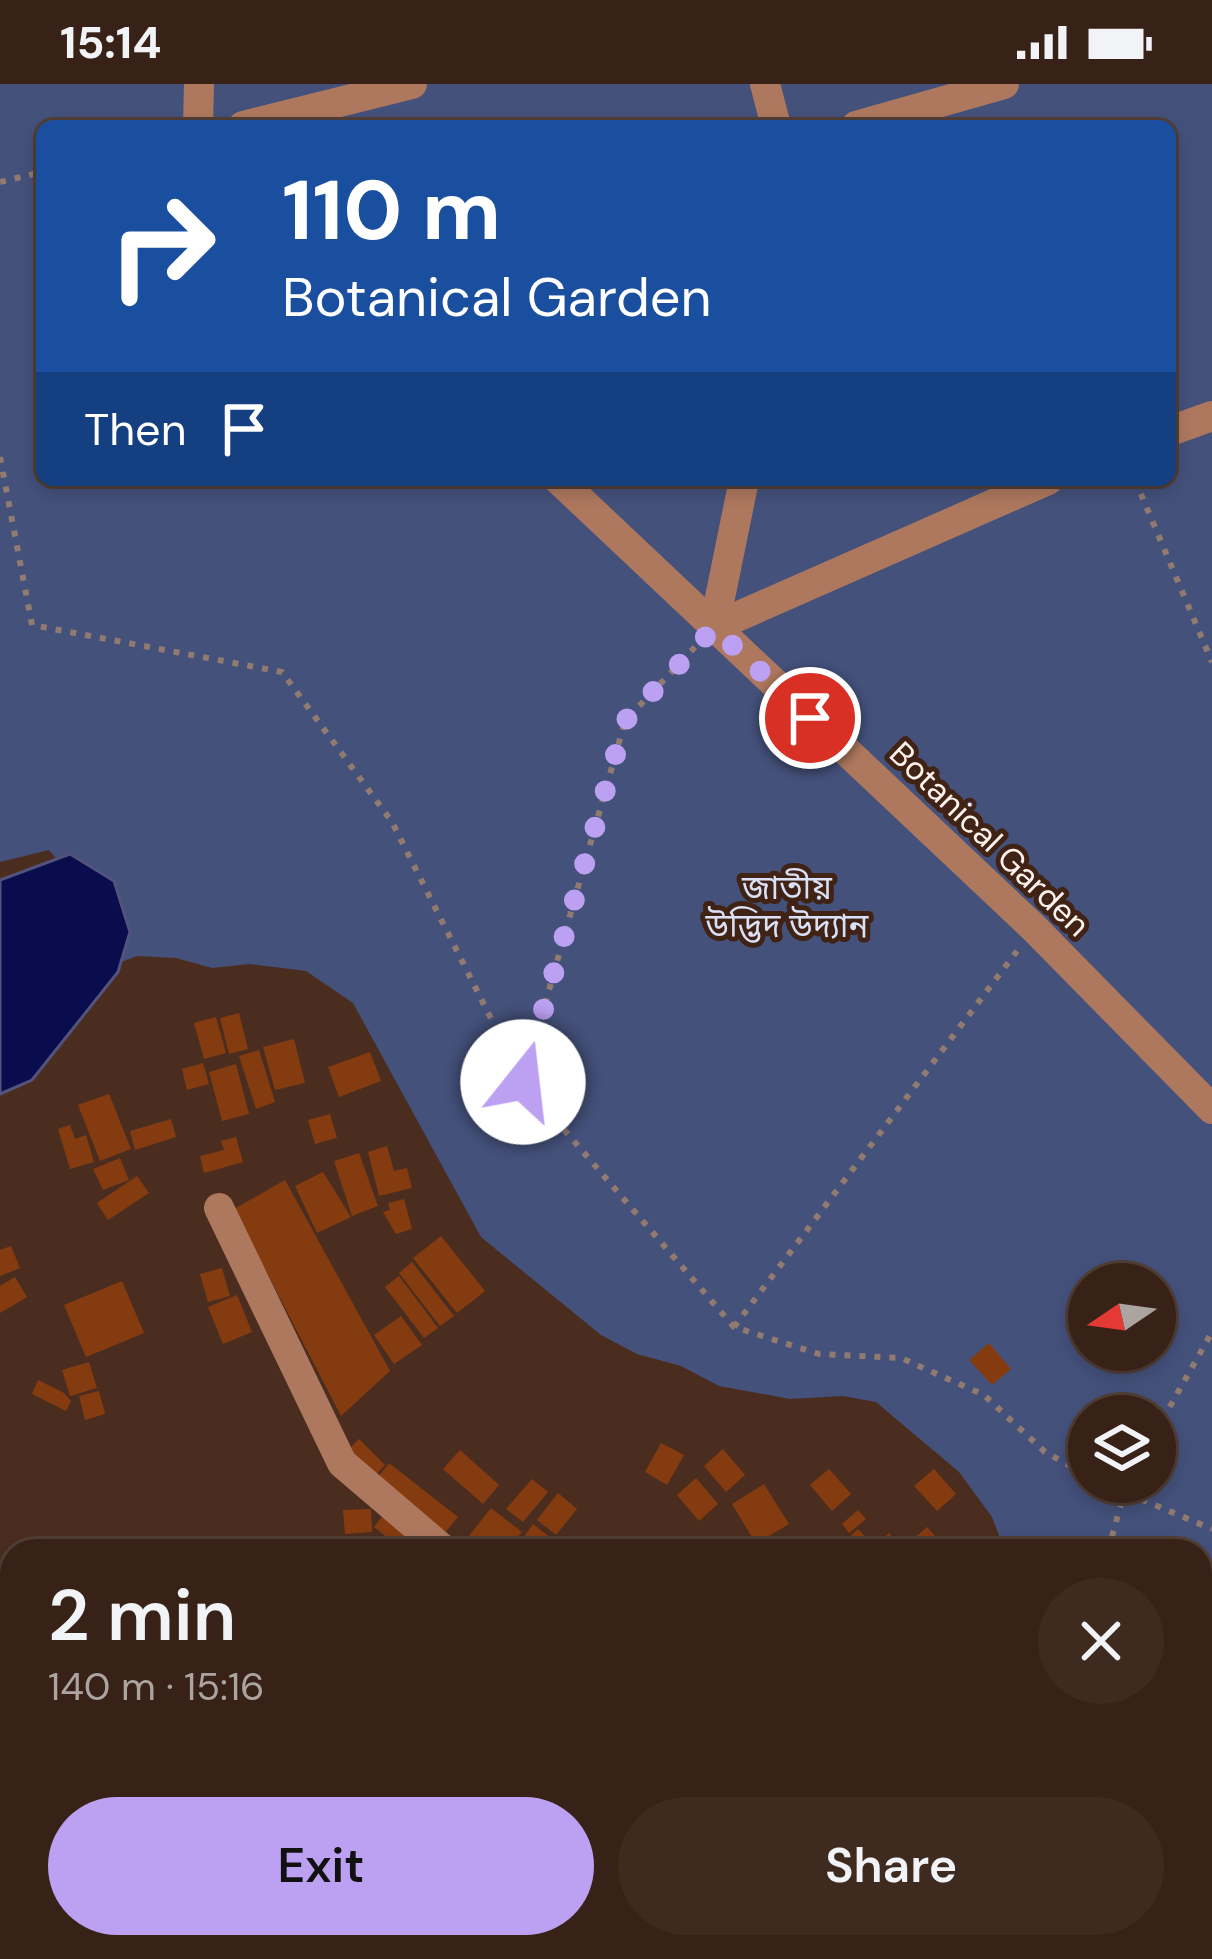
<!DOCTYPE html>
<meta charset="utf-8">
<style>
:root{--surface:#382217;--page:#3f2a20;--text:#f1f3f6;--muted:#aba4a1;--line:#523f36;--accent:#bca0f2}
body{margin:0;font-family:"DM Sans","Noto Sans Bengali",sans-serif;background:var(--page);color:var(--text);height:100vh;display:flex;flex-direction:column;font-size:45px;white-space:nowrap}
*{box-sizing:border-box;margin:0}
p{font-size:39px;color:var(--muted)}
.icon{flex:none;width:66px;height:66px;fill:none;stroke:currentColor;stroke-width:2;stroke-linecap:round;stroke-linejoin:round}
.map{position:relative;flex:1;overflow:hidden}
.sheet{position:absolute;left:0px;top:1455px;width:1212px;height:420px;display:flex;flex-direction:column;background:var(--surface);border-radius:36px 36px 0 0;box-shadow:0 6px 18px #0003,0 0 0 3px var(--line)}
.sheet>*{flex:none}
.hud{position:absolute;left:36px;top:36px;width:1140px;height:366px;border-radius:18px;box-shadow:0 6px 18px #0003,0 0 0 3px var(--line);background:#1a4fa0;color:#fff;overflow:hidden}
.needle{width:78px;rotate:257deg}
.buttons{position:absolute;left:1068px;top:1179px;display:grid;gap:24px}
.buttons a{display:grid;place-items:center;width:108px;height:108px;border-radius:50%;background:var(--surface);box-shadow:0 6px 18px #0003,0 0 0 3px var(--line);font-size:60px}
.pin{position:absolute;display:grid;place-items:center;width:102px;height:102px;color:#fff;margin:-51px;border:6px solid #fff;border-radius:50%;box-shadow:0 3px 12px #0007}
.me{position:absolute;width:132px;margin:-66px;rotate:16deg;stroke-linejoin:round;filter:drop-shadow(0 0 9px #0008)}
.turn{display:flex;align-items:center;gap:42px;height:252px;padding:0 48px;font-size:54px}
.turn .icon{width:156px;height:156px;stroke-width:2.5}
.turn b{display:block;font-size:84px;line-height:102px}
.then{display:flex;align-items:center;height:114px;padding:0 48px;background:#0003;gap:24px;font-size:45px}
.round{display:grid;place-items:center;flex:none;width:126px;height:126px;border-radius:63px;background:var(--page)}
.overview{display:flex;align-items:center;justify-content:space-between;height:204px;padding:0 48px}
h1{font-size:72px;font-weight:600;line-height:90px}
.button{display:flex;gap:24px;margin-top:auto;padding:24px 48px}
.button a{flex:1;height:138px;border-radius:72px;background:var(--accent);color:#111;font-size:48px;font-weight:600;line-height:138px;text-align:center}
.button a+a{background:var(--page);color:var(--text)}
.status{display:flex;justify-content:space-between;align-items:center;height:84px;padding:0 60px;background:var(--surface);direction:ltr}
.status svg{height:33px;fill:currentColor}
.map>svg:first-child{display:block}
.green{fill:#44517b;fill-rule:evenodd}
.water{fill:#0a0d4d;stroke:#53527d;stroke-width:3}
.building{fill:#853b10}
.lines{fill:none;stroke-linecap:round;stroke-linejoin:round}
.path{stroke:#917a70;stroke-width:6;stroke-dasharray:6 9;stroke-linecap:butt}
.minor{stroke:#ae785e;stroke-width:30}
.route{stroke:#bca0f2;stroke-width:21;stroke-dasharray:0 37.8}
.labels{text-anchor:middle;dominant-baseline:central;stroke-width:10;stroke-linejoin:round;paint-order:stroke}
.street-label{font-size:33px;fill:#fef2ed;stroke:#402315}
.park-label{font-size:33px;fill:#dae1f6;stroke:#402315}
</style>
<div class="status"><b>15:14</b><svg viewBox="0 0 49 12"><path d="M0 12V9h3v3zM5 12V6h3v6zM10 12V3h3v9zM15 12V0h3v12zM26 1h20v11H26zM47 4h2v5h-2z"/></svg></div>
<div class="map">
<svg width="1212" height="1875" viewBox="0 0 1212 1875">
<rect width="100%" height="100%" fill="#4b2d1f"/>
<path class="green" d="M0,0H1212V1875H1079L1073,1863H1200V1467H1005L992,1433L959,1388L876,1318L843,1312L790,1315L719,1302L681,1282L637,1270L601,1251L481,1153L353,919L306,887L250,880L212,884L176,874L137,872L116,880L76,798L49,766L0,778ZM42,42H1170V396H42ZM1089,1200H1155V1266H1089ZM1089,1332H1155V1398H1089Z"/>
<path class="water" d="M70,770L114,797L130,848L118,888L32,996L0,1010V796Z"/>
<g class="building">
<path d="M239,929L248,965L229,970L220,934Z"/>
<path d="M216,933L226,969L204,975L194,939Z"/>
<path d="M294,955L305,999L275,1006L263,963Z"/>
<path d="M259,966L275,1018L256,1025L239,972Z"/>
<path d="M370,968L381,997L339,1013L328,983Z"/>
<path d="M203,979L209,1000L187,1006L182,985Z"/>
<path d="M236,980L249,1030L222,1037L209,988Z"/>
<path d="M109,1010L131,1065L100,1077L78,1021Z"/>
<path d="M330,1030L337,1054L315,1060L308,1036Z"/>
<path d="M171,1035L176,1053L135,1066L130,1047Z"/>
<path d="M70,1041L75,1055L86,1051L94,1078L70,1085L58,1045Z"/>
<path d="M236,1053L243,1078L204,1089L200,1072L224,1066L221,1057Z"/>
<path d="M387,1062L394,1087L407,1084L412,1104L379,1112L368,1068Z"/>
<path d="M359,1069L378,1122L352,1132L334,1077Z"/>
<path d="M120,1074L129,1096L103,1106L93,1085Z"/>
<path d="M323,1088L351,1133L317,1149L295,1102Z"/>
<path d="M137,1092L149,1109L108,1136L97,1119Z"/>
<path d="M285,1096L390,1287L341,1332L234,1125Z"/>
<path d="M404,1115L412,1145L396,1150L383,1128L390,1126L388,1119Z"/>
<path d="M441,1152L485,1207L457,1229L413,1174Z"/>
<path d="M11,1162L20,1184L0,1192V1166Z"/>
<path d="M412,1178L454,1232L440,1242L399,1189Z"/>
<path d="M222,1184L230,1212L208,1218L200,1190Z"/>
<path d="M399,1192L438,1244L424,1254L385,1203Z"/>
<path d="M15,1193L27,1213L0,1229V1202Z"/>
<path d="M122,1197L144,1249L86,1273L64,1221Z"/>
<path d="M237,1211L252,1248L223,1260L208,1223Z"/>
<path d="M401,1232L422,1261L394,1280L374,1251Z"/>
<path d="M989,1259L1011,1285L992,1301L969,1276Z"/>
<path d="M89,1278L97,1304L70,1312L62,1286Z"/>
<path d="M38,1296L64,1309L71,1317L66,1327L32,1310Z"/>
<path d="M99,1307L105,1330L85,1336L79,1312Z"/>
<path d="M359,1355L385,1381L370,1397L343,1371Z"/>
<path d="M661,1359L684,1371L667,1401L645,1388Z"/>
<path d="M723,1365L745,1391L726,1408L704,1382Z"/>
<path d="M460,1366L499,1401L483,1420L443,1385Z"/>
<path d="M389,1379L458,1433L439,1456L372,1401Z"/>
<path d="M829,1385L851,1410L832,1427L810,1401Z"/>
<path d="M934,1385L956,1410L937,1427L914,1402Z"/>
<path d="M696,1394L718,1420L699,1437L677,1411Z"/>
<path d="M532,1395L548,1408L523,1438L506,1425Z"/>
<path d="M764,1400L789,1440L756,1460L732,1420Z"/>
<path d="M558,1409L577,1425L556,1451L537,1436Z"/>
<path d="M491,1424L522,1448L506,1467H457Z"/>
<path d="M371,1425L372,1448L345,1450L343,1426Z"/>
<path d="M858,1426L866,1435L849,1449L842,1440Z"/>
<path d="M384,1430L429,1467H404L374,1443Z"/>
<path d="M533,1440L556,1458L549,1467L523,1454Z"/>
<path d="M927,1443L948,1467H914L908,1460Z"/>
<path d="M858,1445L873,1461L866,1467H834Z"/>
<path d="M889,1449L904,1467H869Z"/>
<path d="M345,1453L363,1467H340Z"/>
<path d="M378,1454L394,1467H367Z"/>
<path d="M75,1863H97L129,1875H70Z"/>
<path d="M214,1863H251L247,1875H210Z"/>
<path d="M348,1863H377L385,1871L359,1875Z"/>
<path d="M394,1863H441L444,1867L436,1875H394L388,1869Z"/>
<path d="M531,1863H612L652,1873L522,1875Z"/>
<path d="M674,1863H681L684,1875H664L662,1866Z"/>
<path d="M730,1863H756L752,1875H726Z"/>
<path d="M758,1863H801L796,1875H754Z"/>
<path d="M895,1863H925L928,1875H898Z"/>
<path d="M978,1863H994L997,1875H938Z"/>
<path d="M1016,1863H1071L1074,1875H1019Z"/>
</g>
<g class="lines">
<g class="path">
<path d="M0,98L42,88"/>
<path d="M0,373L32,541L282,588L392,738L523,998"/>
<path d="M1135,396L1212,578"/>
<path d="M695,563L625,637L523,998L734,1243L819,1270L901,1274L984,1311L1045,1368L1089,1392"/>
<path d="M734,1243L1017,867"/>
<path d="M1155,1349L1212,1248"/>
<path d="M1100,1398L1212,1445"/>
<path d="M1108,1467L1127,1398"/>
<path d="M1140,1863L1145,1875"/>
</g>
<g class="minor">
<path d="M765,0L776,42"/>
<path d="M198,42L199,0"/>
<path d="M243,42L412,0"/>
<path d="M856,42L1004,0"/>
<path d="M1170,347L1212,332"/>
<path d="M559,396L1034,844L1212,1025"/>
<path d="M714,543L1048,396"/>
<path d="M714,543L744,396"/>
<path d="M219,1124L342,1379L445,1467"/>
<path d="M880,1863L883,1875"/>
<path d="M1008,1863L1011,1875"/>
<path d="M257,1875L261,1863"/>
<path d="M333,1875L337,1863"/>
<path d="M508,1875L518,1863"/>
</g>
</g>
<g class="lines">
<path class="route" d="M523,998L625,637L714,544L810,634"/>
</g>
<g class="labels">
<g class="street-label">
<text transform="translate(990 755) rotate(44)">Botanical Garden</text>
</g>
<g class="park-label">
<text x="787" y="803">জাতীয়<tspan x="787" dy="38">উদ্ভিদ উদ্যান</tspan></text>
</g>
</g>
</svg>
<div class="buttons">
<a><svg class="needle" viewBox="-14 -14 28 28"><path d="M0-13l5 13h-10z" fill="#e53935"/><path d="M0 13l5-13h-10z" fill="#aba4a1"/></svg></a>
<a><svg class="icon" aria-label="layers" viewBox="0 0 24 24"><path d="M12 4l9 5-9 5-9-5zM3 14l9 5 9-5"/></svg></a>
</div>
<div class="pin" style="left:810px;top:634px;background:#d93025"><svg class="icon" aria-label="arrive" viewBox="0 0 24 24"><path d="M6 21V4h12l-3 4 3 4H6"/></svg></div>
<svg class="me" style="left:523px;top:998px" viewBox="-20 -20 40 40"><circle r="19" fill="#fff"/><path d="M0-13L10 11 0 6-10 11z" fill="#bca0f2"/></svg>
<div class="hud">
<div class="turn"><svg class="icon" aria-label="right" viewBox="0 0 24 24"><path d="M7 20v-9h11M14 6l5 5-5 5"/></svg><div><b>110 m</b>Botanical Garden</div></div>
<div class="then">Then<svg class="icon" aria-label="arrive" viewBox="0 0 24 24"><path d="M6 21V4h12l-3 4 3 4H6"/></svg></div>
</div>
<section class="sheet">
<div class="overview"><div><h1>2 min</h1><p>140 m · 15:16</p></div><a class="round"><svg class="icon" aria-label="close" viewBox="0 0 24 24"><path d="M6 6l12 12M18 6L6 18"/></svg></a></div>
<div class="button"><a>Exit</a><a>Share</a></div>
</section>
</div>
